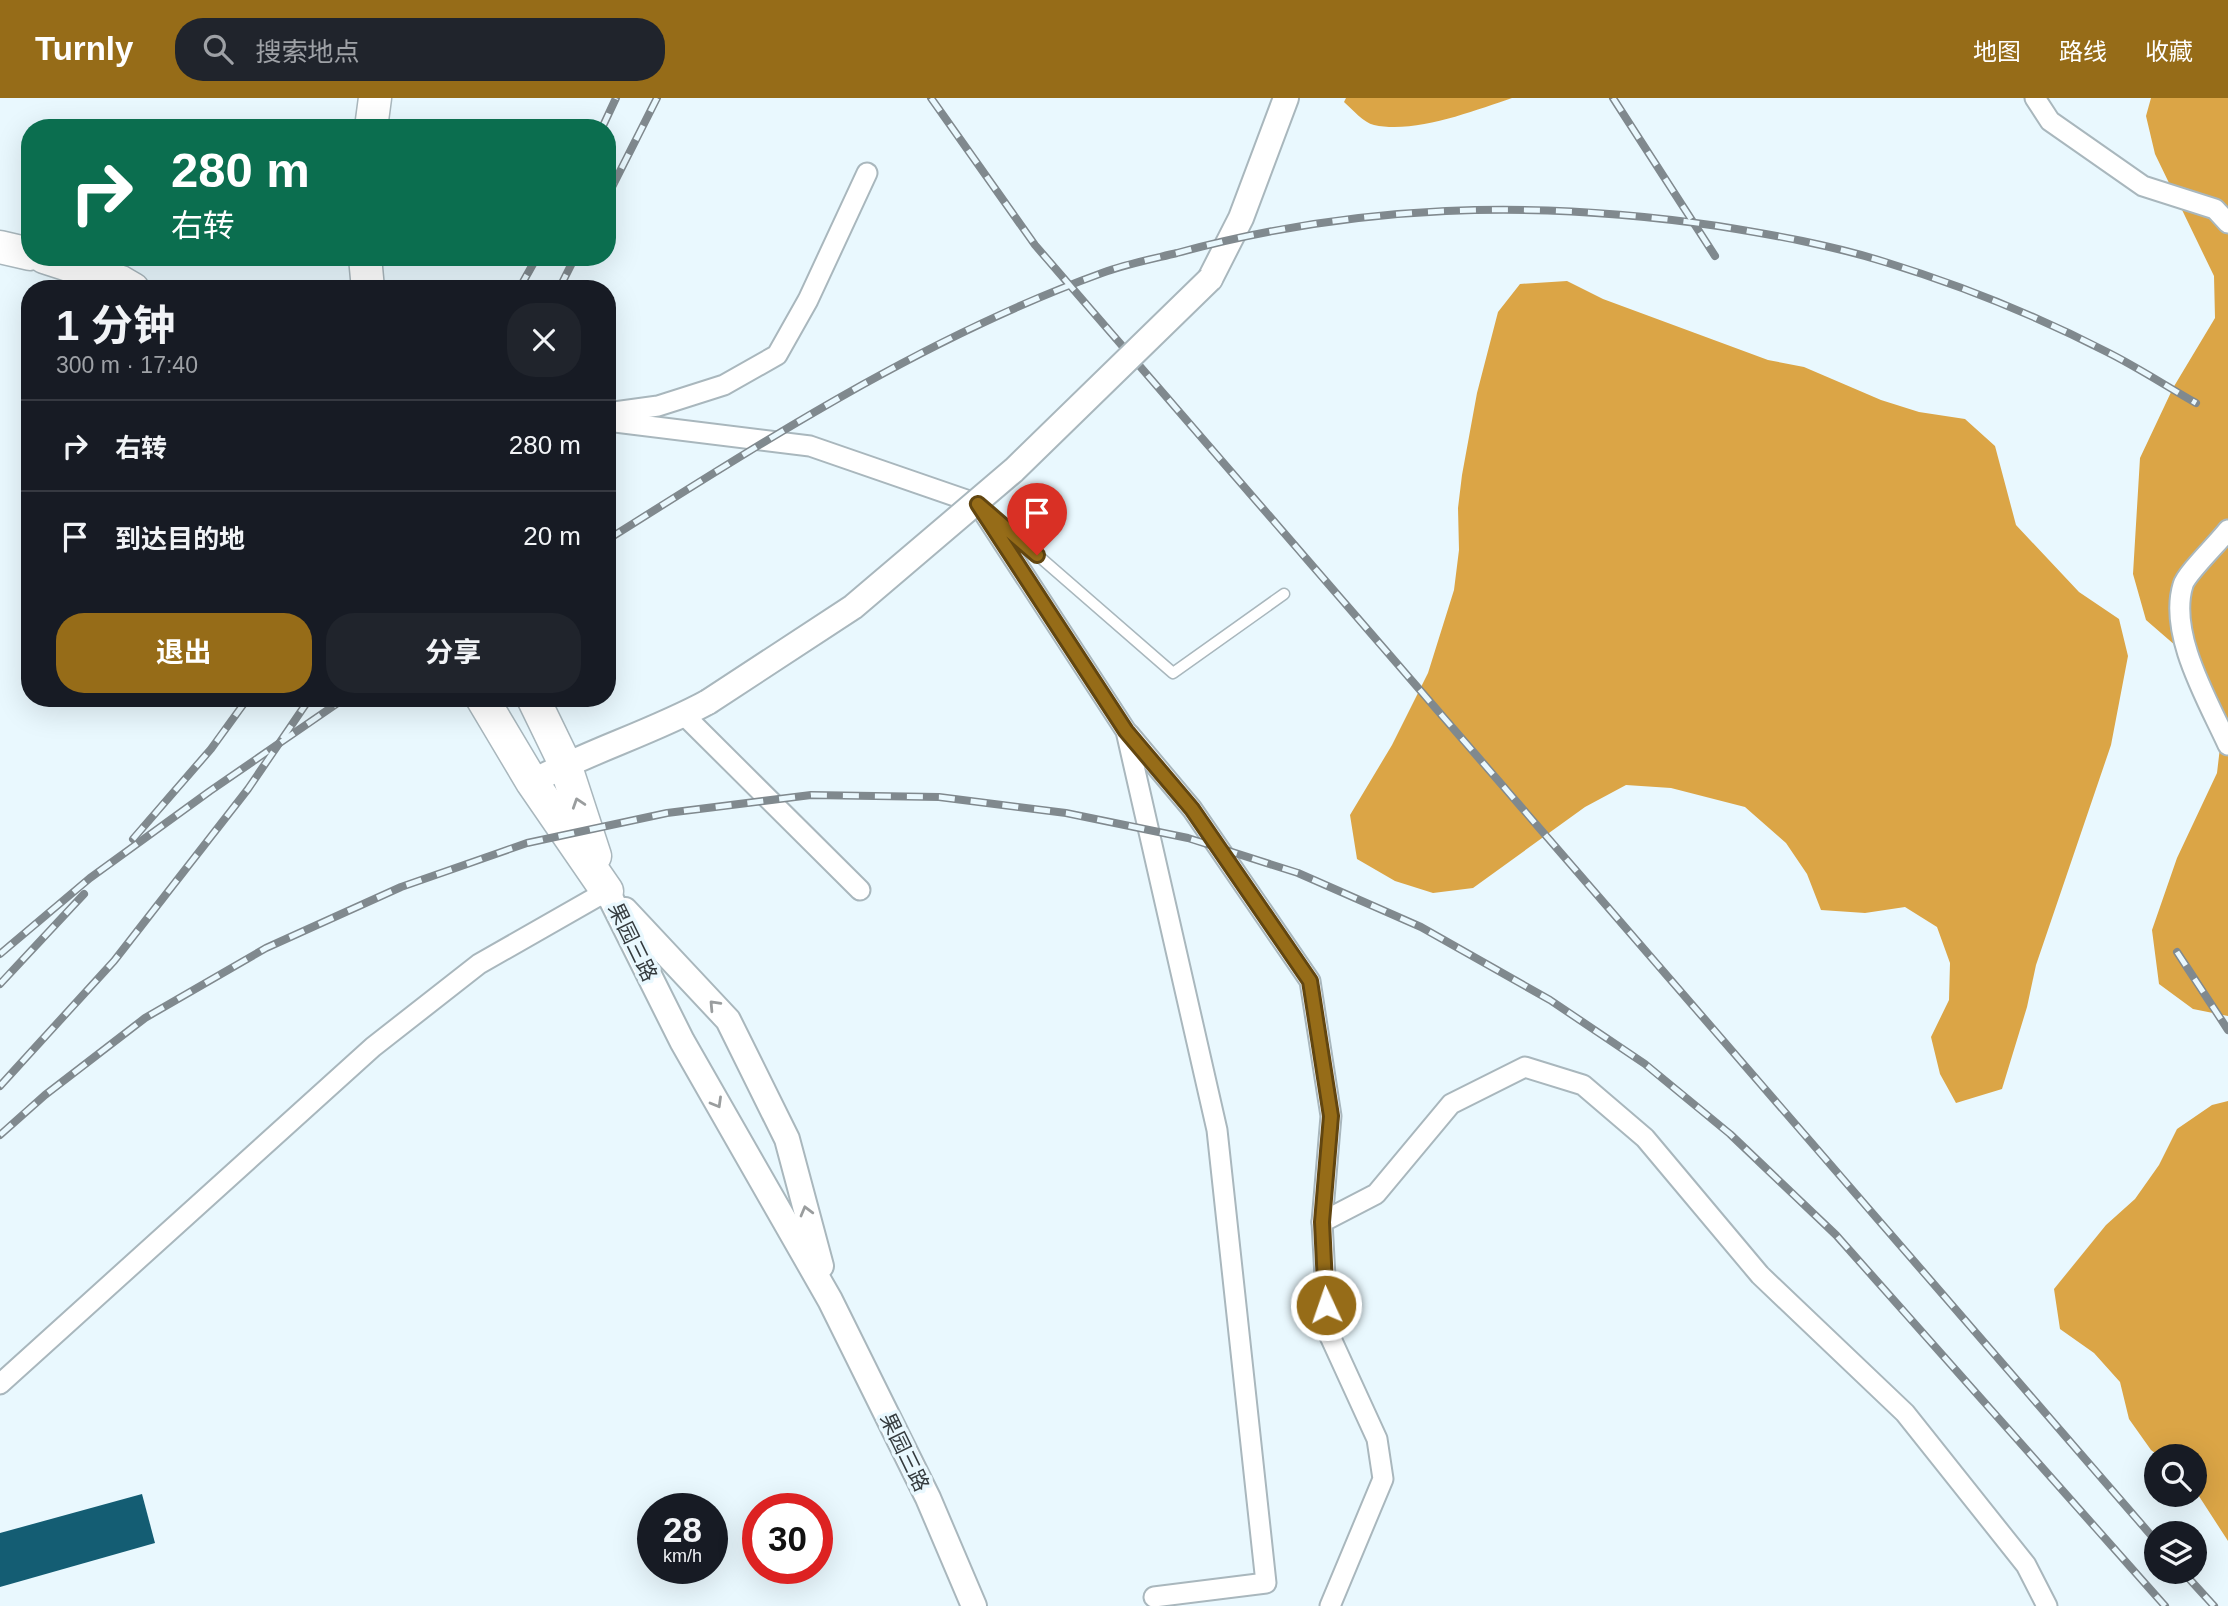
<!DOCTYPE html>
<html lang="zh">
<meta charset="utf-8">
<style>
:root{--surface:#171b24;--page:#20242c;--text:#f1f3f6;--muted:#9ea1a6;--line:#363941;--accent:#966c18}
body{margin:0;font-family:Arial,"Noto Sans SC",sans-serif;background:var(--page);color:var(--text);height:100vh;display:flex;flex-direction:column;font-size:26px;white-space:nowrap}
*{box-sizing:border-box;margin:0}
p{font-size:23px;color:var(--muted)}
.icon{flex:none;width:38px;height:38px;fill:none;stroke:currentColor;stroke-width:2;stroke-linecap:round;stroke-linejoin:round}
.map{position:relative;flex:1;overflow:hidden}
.details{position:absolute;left:21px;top:182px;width:595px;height:427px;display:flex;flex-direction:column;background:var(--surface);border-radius:28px;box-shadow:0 7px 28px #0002}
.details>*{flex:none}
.hud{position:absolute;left:21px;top:21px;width:595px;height:147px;border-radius:28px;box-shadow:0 7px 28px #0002;background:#0b6e4f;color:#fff;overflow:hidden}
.fabs{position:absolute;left:2144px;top:1346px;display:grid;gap:14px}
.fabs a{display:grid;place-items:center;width:63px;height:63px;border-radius:50%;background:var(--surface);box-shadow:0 7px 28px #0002;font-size:35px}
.speed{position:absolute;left:637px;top:1395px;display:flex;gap:14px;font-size:35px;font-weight:700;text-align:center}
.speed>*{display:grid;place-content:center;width:91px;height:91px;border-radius:50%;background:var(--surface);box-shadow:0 7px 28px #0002;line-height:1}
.speed small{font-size:18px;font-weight:400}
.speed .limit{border:10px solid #d22;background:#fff;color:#111}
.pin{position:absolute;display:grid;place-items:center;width:60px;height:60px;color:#fff;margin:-72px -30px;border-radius:50% 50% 50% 0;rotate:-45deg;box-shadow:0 0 7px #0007}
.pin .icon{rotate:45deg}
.me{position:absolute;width:77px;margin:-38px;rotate:357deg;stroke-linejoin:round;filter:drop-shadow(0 0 5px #0008)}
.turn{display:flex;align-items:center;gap:24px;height:147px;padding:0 35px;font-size:32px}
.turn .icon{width:91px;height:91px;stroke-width:2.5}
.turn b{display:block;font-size:49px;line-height:60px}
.round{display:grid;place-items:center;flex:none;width:74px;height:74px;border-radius:28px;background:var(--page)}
.overview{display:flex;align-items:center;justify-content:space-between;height:119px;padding:0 35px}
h1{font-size:42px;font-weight:700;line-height:52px}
.action{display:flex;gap:14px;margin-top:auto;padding:14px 35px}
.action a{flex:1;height:80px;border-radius:28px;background:var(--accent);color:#fff;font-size:28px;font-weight:700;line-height:80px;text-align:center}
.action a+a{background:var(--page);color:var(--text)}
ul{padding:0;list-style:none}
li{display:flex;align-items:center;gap:21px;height:91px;padding:0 35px;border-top:2px solid var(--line)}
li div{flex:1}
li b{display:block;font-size:26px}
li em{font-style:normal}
header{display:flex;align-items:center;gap:42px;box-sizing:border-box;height:98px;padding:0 35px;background:var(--accent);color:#fff}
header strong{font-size:33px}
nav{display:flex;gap:38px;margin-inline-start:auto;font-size:24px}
.search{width:490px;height:63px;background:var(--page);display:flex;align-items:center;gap:18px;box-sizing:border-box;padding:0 24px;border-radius:28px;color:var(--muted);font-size:26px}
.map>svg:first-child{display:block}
.forest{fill:#dba546}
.building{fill:#145d73}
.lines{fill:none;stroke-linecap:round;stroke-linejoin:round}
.service-casing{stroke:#a9b7bd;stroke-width:13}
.minor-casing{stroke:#a9b7bd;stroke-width:23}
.tertiary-casing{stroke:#a9b7bd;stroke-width:28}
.primary-casing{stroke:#a9b7bd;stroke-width:35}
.service{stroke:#fff;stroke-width:10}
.minor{stroke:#fff;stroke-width:19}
.tertiary{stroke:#fff;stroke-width:24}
.primary{stroke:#fff;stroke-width:32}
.rail-casing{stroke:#80898e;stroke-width:8}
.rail{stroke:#e9f8fe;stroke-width:5;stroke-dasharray:16;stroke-linecap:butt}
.tertiary-bridge-casing{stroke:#a9b7bd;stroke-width:28;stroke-linecap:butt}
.tertiary-bridge{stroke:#fff;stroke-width:24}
.oneway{stroke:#9a9d9e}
.route-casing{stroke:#624610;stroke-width:18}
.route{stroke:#966c18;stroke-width:12}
.labels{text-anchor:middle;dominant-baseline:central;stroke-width:7;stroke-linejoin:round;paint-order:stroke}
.street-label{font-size:21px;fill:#353b3e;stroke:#e9f8fe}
</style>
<header>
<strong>Turnly</strong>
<div class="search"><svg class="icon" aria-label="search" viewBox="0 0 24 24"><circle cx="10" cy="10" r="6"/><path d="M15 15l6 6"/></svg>搜索地点</div>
<nav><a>地图</a><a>路线</a><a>收藏</a></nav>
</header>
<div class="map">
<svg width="2228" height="1508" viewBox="0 0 2228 1508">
<rect width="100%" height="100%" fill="#e9f8fe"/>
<g class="forest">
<path d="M1346,0H1512C1473,13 1415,36 1374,27C1364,25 1352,11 1344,4Z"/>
<path d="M2151,0H2228V918L2193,911L2159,886L2152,832L2177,760L2217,675L2223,624L2176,548L2146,522L2133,476L2140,360L2173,290L2215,220L2214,178L2155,56L2146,18Z"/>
<path d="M1567,183L1603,201L1768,262L1804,269L1881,302L1919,314L1965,321L1995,348L2016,427L2079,494L2119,521L2128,558L2111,647L2036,867L2027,909L2002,991L1956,1005L1940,976L1931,939L1949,902L1950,865L1937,829L1905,809L1865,815L1821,812L1807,776L1786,745L1745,709L1671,690L1626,687L1585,709L1473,790L1433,795L1395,783L1357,761L1350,717L1392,647L1428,575L1454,492L1459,452L1458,410L1462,377L1477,295L1498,214L1520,186Z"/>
<path d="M2228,1003V1443L2195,1392L2194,1358H2159L2151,1352L2129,1321L2120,1284L2094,1255L2060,1231L2054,1191L2106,1127L2135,1101L2159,1067L2177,1031L2212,1007Z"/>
</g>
<path class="building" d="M142,1396L155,1445L0,1489V1435Z"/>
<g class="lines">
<g class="service-casing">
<path id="service" d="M995,420L1173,575L1284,496"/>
</g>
<g class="minor-casing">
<g id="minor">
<path d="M2035,0L2050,23L2143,88L2215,111L2228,125"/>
<path d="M607,315L658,308L724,287L777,257L808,202L867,75"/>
<path d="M607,323L810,348L978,406L1126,633L1217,1032L1266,1485L1154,1499"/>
<path d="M2228,432C2219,444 2186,476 2183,487C2168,536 2208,603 2228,647"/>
<path d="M684,617L860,792"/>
<path d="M1129,636L1192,711L1310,883L1331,1018L1322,1124L1328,1234L1377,1341L1383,1381L1330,1508"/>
<path d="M1322,1124L1376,1096L1451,1006L1525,969L1583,987L1645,1040L1760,1177L1905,1315L2026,1467L2047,1508"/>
<path d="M0,1286L373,949L479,866L607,793"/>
</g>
</g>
<g class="tertiary-casing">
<g id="tertiary">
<path d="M1210,181L1241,120L1286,0"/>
<path d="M532,684C589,653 651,635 708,604"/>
<path d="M607,793L682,943L830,1202L928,1400L974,1508"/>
<path d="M625,812L728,922L787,1041L821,1168"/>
</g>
</g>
<g class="primary-casing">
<g id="primary">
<path d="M371,30L375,0"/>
<path d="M0,149L30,156"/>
<path d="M44,159L121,184L133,191"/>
<path d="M365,159L368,191"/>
<path d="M482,600L532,684L607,793"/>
<path d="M533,600L565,666L595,758"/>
</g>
</g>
<use href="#service" class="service"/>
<use href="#minor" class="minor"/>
<use href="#tertiary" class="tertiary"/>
<use href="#primary" class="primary"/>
<g class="rail-casing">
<g id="rail">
<path d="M931,0L1035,147L2156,1443"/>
<path d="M1613,0L1715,158"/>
<path d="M602,30L616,0"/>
<path d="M607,99L657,0"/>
<path d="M519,191L537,159"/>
<path d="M559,191L575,159"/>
<path d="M607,442C766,342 925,239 1102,175C1126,166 1152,161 1177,155C1357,106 1534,101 1718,128C1774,137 1831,147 1885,164C1960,187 2037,218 2107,254C2137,269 2166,288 2196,305"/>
<path d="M133,741L211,651L248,600"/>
<path d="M2177,854L2228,932"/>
<path d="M0,856L90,780L210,693L345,600"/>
<path d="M0,886L84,796"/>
<path d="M0,988L114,863L248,691L310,600"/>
<path d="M0,1037L45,997L145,920L266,850L401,789L527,745L667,715L811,697L939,699L1066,715L1188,740L1298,775L1421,829L1550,902L1645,966L1730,1036L1836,1137L2165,1508"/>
<path d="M2183,1474L2214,1508"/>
</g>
</g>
<use href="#rail" class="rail"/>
<g class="tertiary-bridge-casing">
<path id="tertiary-bridge" d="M708,604L853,509L1014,372L1210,181"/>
</g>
<use href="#tertiary-bridge" class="tertiary-bridge"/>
</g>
<defs><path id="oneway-chevron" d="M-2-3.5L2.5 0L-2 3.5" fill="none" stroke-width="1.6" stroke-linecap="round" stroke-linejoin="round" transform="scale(1.75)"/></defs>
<g class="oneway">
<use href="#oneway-chevron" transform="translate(578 705) rotate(-108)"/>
<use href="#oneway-chevron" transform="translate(714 907) rotate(-133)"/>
<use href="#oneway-chevron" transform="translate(717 1005) rotate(60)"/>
<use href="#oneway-chevron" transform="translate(806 1113) rotate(-105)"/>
</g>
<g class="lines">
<g class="route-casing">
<path id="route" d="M1037,457L978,406L1126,633L1192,711L1310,883L1331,1018L1322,1124L1326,1207"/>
</g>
<use href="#route" class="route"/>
</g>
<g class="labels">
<g class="street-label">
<text transform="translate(633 844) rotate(64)">果园三路</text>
<text transform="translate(905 1354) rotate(64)">果园三路</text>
</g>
</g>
</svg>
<div class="fabs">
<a><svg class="icon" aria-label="search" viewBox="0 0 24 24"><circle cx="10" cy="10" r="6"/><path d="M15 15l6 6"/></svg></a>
<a><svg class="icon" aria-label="layers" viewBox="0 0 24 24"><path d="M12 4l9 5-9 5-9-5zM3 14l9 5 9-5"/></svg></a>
</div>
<div class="speed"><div>28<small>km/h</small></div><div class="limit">30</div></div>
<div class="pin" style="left:1037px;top:457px;background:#d93025"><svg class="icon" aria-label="arrive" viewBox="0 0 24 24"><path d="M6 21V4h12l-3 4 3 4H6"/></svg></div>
<svg class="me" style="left:1326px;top:1207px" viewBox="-20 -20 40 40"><circle r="17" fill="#966c18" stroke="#fff" stroke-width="3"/><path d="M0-11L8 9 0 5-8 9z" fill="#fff"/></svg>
<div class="hud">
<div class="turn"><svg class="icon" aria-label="right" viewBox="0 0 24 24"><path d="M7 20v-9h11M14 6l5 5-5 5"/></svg><div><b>280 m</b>右转</div></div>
</div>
<section class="details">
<div class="overview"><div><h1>1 分钟</h1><p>300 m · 17:40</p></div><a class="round"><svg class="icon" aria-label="close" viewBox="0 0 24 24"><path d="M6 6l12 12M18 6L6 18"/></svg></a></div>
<ul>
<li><svg class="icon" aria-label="right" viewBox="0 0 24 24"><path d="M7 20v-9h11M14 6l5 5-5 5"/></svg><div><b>右转</b></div><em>280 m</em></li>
<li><svg class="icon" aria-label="arrive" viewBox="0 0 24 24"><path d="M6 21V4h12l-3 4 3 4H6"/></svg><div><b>到达目的地</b></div><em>20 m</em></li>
</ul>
<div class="action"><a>退出</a><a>分享</a></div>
</section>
</div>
